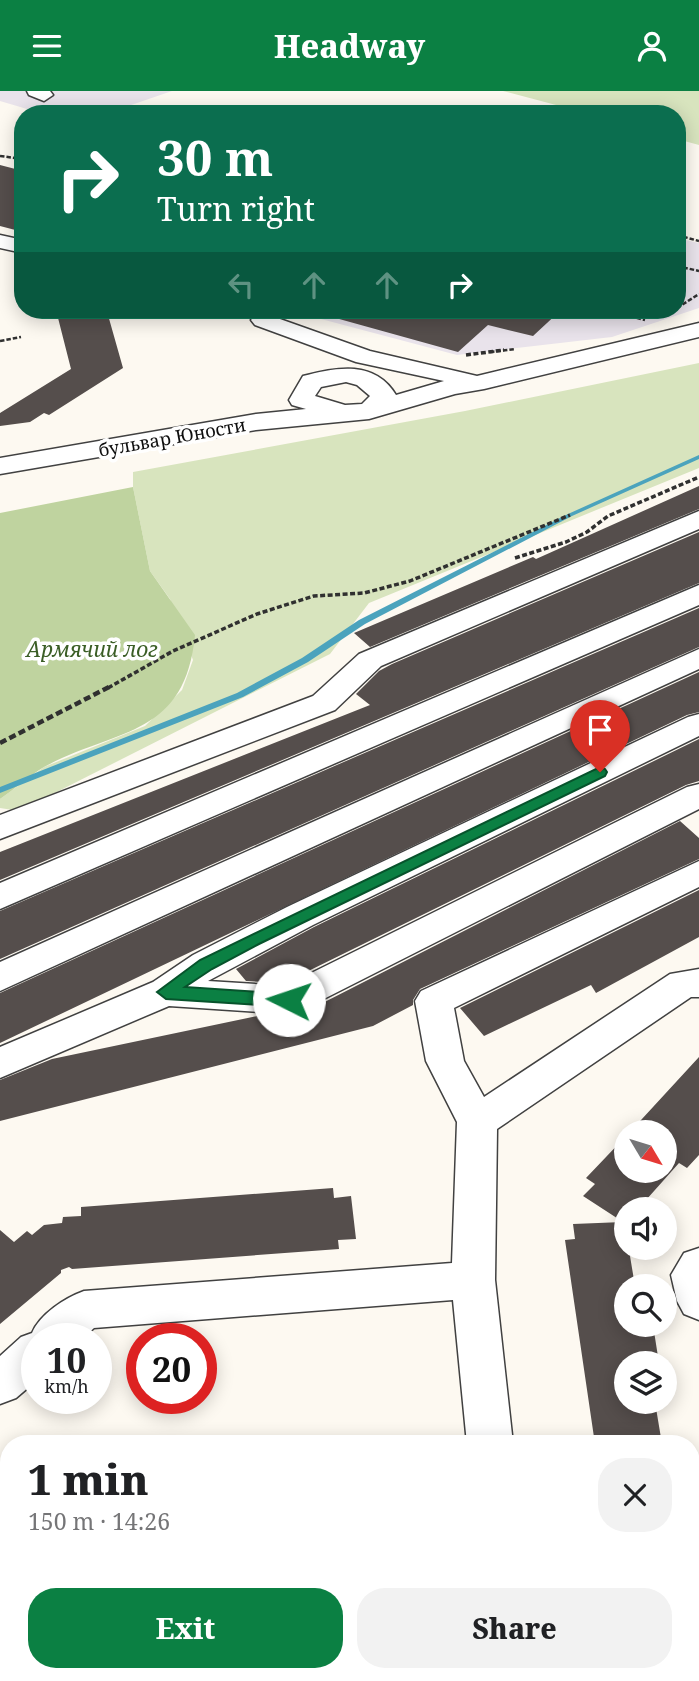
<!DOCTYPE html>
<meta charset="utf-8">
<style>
:root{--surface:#fff;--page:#f2f2f2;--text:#202124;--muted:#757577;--accent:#0b8043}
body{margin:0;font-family:"Noto Serif",serif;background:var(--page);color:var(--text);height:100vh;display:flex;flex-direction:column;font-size:26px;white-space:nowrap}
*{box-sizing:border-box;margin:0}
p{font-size:23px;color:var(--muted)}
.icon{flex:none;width:38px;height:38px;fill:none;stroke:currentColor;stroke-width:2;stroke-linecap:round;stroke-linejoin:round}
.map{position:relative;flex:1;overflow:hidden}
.side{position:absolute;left:0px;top:1344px;width:700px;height:247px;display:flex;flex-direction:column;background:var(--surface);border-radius:28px 28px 0 0;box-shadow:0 4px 18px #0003}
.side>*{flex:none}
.guide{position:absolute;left:14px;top:14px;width:672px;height:214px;border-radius:28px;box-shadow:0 4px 18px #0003;background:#0b6e4f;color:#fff;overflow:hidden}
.needle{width:46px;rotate:128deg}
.fabs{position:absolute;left:614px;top:1029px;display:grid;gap:14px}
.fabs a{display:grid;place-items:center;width:63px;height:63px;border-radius:50%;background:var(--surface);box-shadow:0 4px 18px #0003;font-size:35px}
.speed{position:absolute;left:21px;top:1232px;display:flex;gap:14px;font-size:35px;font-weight:700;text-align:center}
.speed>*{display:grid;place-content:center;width:91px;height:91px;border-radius:50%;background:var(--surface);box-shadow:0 4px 18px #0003;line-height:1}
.speed small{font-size:18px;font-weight:400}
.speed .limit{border:10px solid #d22;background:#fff;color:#111}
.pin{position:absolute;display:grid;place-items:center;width:60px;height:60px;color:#fff;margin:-72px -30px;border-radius:50% 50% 50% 0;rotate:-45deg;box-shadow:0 0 7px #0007}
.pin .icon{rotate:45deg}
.me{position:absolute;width:77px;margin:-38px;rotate:274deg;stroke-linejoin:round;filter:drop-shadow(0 0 5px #0008)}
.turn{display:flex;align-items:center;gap:24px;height:147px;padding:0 28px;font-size:32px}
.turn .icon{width:91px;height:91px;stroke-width:2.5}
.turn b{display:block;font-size:49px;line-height:60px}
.lanes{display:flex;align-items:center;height:66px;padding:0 28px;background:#0003;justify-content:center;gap:35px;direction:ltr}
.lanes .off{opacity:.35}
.round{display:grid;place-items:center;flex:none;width:74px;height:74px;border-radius:28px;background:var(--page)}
.headline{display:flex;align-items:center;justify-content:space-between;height:119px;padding:0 28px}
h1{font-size:42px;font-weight:800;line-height:52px}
.primary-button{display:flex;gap:14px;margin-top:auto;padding:14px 28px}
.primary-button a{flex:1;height:80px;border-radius:28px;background:var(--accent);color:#fff;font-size:28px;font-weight:800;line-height:80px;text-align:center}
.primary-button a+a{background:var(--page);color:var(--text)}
header{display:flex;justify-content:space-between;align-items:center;height:91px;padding:0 28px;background:var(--accent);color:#fff;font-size:32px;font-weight:800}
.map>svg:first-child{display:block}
.industrial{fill:#e9e3eb}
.green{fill:#d8e4be}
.forest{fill:#bfd39f}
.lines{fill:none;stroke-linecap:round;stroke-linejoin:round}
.stream{fill:#4ba3bd;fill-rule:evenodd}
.building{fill:#554e4c}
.minor-casing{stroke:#414141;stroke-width:3}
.path-far2{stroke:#303030;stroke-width:2.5;stroke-dasharray:4.5 2;stroke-linecap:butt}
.path-far1{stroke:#303030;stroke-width:3.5;stroke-dasharray:5 2.5;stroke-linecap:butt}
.path{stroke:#303030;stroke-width:4.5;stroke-dasharray:7 3.5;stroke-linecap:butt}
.minor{fill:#fff;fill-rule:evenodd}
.route{fill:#0b8043;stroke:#07532c;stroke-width:2}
.labels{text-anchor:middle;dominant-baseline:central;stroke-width:7;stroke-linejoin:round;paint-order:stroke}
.far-street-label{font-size:18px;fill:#0e0e0e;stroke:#fff}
.park-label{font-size:21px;font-style:italic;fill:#3b5e26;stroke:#fff}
</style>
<header><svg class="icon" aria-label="menu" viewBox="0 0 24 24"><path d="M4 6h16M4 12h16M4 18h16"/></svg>Headway<svg class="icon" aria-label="person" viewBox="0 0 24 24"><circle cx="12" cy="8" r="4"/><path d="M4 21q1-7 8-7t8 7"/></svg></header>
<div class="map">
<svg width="699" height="1590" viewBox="0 0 699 1590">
<rect width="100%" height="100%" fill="#fdf9f1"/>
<g class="industrial">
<path d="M0,0H172L105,23H44L0,10Z"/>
<path d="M677,147L699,152V217L612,246L457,264L287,219H677Z"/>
</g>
<g class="green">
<path d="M503,0H699V54L677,48V23H590Z"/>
<path d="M699,272V377L369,512L330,563L19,720L0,717V708L44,676L145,635L182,599L193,569L170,508L150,480L133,396V381L465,320Z"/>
</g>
<path class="forest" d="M133,396L150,480L195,544C185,647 116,637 44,676C29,685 15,698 0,708V422Z"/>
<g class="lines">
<path class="stream" d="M699,364V368L572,425L365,533L308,571L243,606L0,702V696L237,602L302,567L359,529L568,423Z"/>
</g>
<g class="building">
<path d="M0,74L23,80V141L0,135Z"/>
<path d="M56,219H77L98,225L108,224L123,277L49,324L44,322L30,331L0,335V322L71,278Z"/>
<path d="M333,219H561L533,245L488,234L458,261L332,226Z"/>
<path d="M699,395V418L370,556L354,542L533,466L536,468Z"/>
<path d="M699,441V492L0,789V761L370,614L356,603L379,580L392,573Z"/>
<path d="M699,517V556L0,868V820Z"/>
<path d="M699,581V621L687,624L0,952V902Z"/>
<path d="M699,648V690L686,694L284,892L246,890L236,878L314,836Z"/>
<path d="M680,730L699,747V768L420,898L413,909V914L373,935L0,1030V989L52,968L262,924L289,926L303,922Z"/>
<path d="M699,799V846L596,902L591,894L484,945L460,917Z"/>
<path d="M699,966V1064L687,1077L679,1072L638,1118H626V1157H639L640,1165H630L635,1195H626V1234H653L659,1272H626V1311H655L662,1353H595L565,1149L575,1148L573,1133L623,1131L583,1105L595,1093L586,1087L626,1045V1080H665V1041H630Z"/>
<path d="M333,1097L334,1107L351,1105L356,1148L338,1149L339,1158L72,1178L69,1176L61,1179V1182L0,1233V1139L14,1151L27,1140L32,1144L44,1134L62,1132L63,1126L81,1125V1116Z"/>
</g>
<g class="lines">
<g class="minor-casing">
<g id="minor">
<path d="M27,0H50L53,4L44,10L29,4Z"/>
<path d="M0,144L23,149V162L0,157Z"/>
<path d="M263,222L370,260L477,285L699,232V246L484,298L455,303L369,328L256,339L0,383V367L256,323L306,318L292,314L289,309L303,285C337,276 375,269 396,304L444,290L356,271L255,234L251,229L255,224ZM346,291L357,294L370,305L362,313L345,314L315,305L321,296Z"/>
<path d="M699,420V438L381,575L335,619L0,748V724L313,605L359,563Z"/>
<path d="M699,494V514L0,818V792Z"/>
<path d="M699,558V578L0,900V871Z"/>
<path d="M699,623V645L313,834L208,890L285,895L687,696L699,693V718L302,919L289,923L169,915L0,987V956L153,891L193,864L287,816L688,626Z"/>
<path d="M699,770V796L454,917L464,970L484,1006L670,883L699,878V906H691L497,1038L495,1189L513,1353H467L453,1209L94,1237L82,1248H37V1289L16,1307L0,1313V1265L21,1246L32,1242C40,1223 65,1207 84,1200L452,1172L457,1031L426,970L415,910L421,900Z"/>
<path d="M699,1157V1229L684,1223L677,1210L671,1184L684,1162Z"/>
<path d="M488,1582H540L541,1590H489Z"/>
</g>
</g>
<g class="path-far2">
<path d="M0,65L23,68"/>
<path d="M677,144L699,150"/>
<path d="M677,175L699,180"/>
<path d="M677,217L699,203"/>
<path d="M605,219L645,229"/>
<path d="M0,250L21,246"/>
<path d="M490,261L515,258"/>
</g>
<g class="path-far1">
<path d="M466,264L504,259"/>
<path d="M515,467L566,451L587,441L608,425L699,386"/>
<path d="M108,597L173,560L257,523L314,505L364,502L410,490L570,424"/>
</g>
<path class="path" d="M0,652L111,595"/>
<use href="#minor" class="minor"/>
</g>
<path class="route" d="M600,676L605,678L607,681L605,685L259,853L212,878L185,896L289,903L298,909L295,914L289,916L166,908L157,901L200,869Z"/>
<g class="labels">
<g class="far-street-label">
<text transform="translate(172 346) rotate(-10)">бульвар Юности</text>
</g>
<g class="park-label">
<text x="92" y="558">Армячий лог</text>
</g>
</g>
</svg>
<div class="fabs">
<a><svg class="needle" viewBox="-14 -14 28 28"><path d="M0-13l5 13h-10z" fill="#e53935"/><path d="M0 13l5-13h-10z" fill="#757577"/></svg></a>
<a><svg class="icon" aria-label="sound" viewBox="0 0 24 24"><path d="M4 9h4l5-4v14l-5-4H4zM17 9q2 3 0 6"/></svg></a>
<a><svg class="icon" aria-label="search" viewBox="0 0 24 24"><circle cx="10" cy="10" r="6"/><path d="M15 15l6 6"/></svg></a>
<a><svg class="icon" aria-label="layers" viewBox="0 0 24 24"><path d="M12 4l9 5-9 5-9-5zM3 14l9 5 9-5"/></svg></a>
</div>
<div class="speed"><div>10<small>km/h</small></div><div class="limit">20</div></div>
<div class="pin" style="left:600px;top:681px;background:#d93025"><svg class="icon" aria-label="arrive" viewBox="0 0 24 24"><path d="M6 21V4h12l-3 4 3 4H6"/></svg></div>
<svg class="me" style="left:289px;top:909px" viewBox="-20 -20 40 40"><circle r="19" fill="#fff"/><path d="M0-13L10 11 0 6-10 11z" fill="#0b8043"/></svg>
<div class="guide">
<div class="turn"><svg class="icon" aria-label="right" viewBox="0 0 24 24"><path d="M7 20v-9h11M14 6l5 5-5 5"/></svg><div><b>30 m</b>Turn right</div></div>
<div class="lanes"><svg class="icon off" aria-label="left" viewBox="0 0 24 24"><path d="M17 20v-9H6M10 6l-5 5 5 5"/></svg><svg class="icon off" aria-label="ahead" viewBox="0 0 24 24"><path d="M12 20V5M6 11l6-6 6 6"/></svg><svg class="icon off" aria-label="ahead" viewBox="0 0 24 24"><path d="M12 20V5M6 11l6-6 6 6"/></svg><svg class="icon" aria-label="right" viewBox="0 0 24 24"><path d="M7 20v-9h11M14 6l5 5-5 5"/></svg></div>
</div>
<section class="side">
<div class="headline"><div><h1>1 min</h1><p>150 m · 14:26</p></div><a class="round"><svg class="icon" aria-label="close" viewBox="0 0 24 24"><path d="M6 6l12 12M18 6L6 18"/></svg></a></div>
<div class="primary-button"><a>Exit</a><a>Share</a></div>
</section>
</div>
